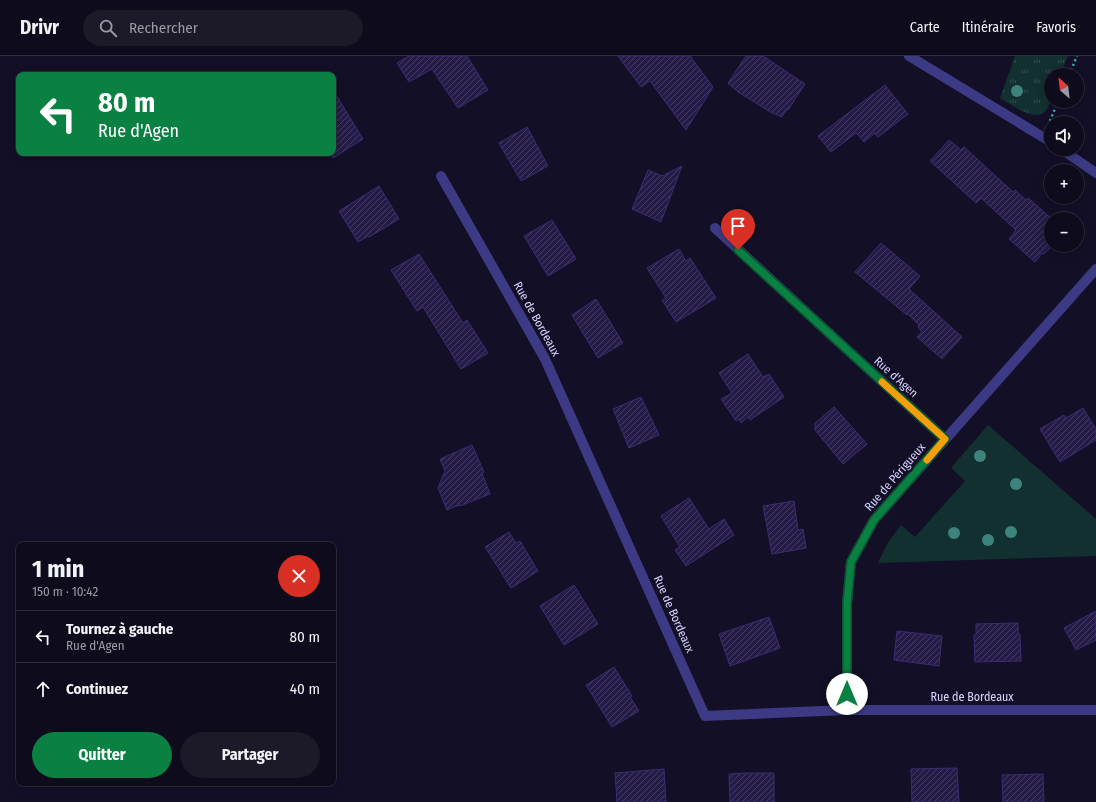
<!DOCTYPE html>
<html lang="fr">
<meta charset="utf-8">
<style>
:root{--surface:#0e0b1c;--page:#1c1929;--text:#f1f3f6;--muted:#9b9ba3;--line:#2e2b3b;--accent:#0b8043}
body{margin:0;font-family:"Fira Sans Condensed",sans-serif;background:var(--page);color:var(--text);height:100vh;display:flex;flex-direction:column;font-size:15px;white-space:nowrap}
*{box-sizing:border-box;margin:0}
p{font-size:13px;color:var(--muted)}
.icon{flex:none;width:22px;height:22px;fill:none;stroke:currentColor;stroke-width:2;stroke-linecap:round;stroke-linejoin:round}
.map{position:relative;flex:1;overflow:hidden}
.panel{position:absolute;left:16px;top:486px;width:320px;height:244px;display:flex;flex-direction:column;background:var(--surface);border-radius:8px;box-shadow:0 2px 10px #0003,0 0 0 1px var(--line)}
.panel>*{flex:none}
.top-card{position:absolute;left:16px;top:16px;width:320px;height:84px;border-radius:8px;box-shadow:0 2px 10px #0003,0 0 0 1px var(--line);background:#0b8043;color:#fff;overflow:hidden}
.needle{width:26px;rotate:332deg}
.tools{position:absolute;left:1044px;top:12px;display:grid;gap:8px}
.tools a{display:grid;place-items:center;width:40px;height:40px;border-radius:50%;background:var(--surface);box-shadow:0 2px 10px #0003,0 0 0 1px var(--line);font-size:20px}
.pin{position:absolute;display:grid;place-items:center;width:34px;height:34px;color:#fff;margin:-41px -17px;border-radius:50% 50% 50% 0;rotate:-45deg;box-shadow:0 0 4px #0007}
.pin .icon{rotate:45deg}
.me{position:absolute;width:44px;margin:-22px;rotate:0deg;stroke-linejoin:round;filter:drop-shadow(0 0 3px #0008)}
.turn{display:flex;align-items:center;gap:14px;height:84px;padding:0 16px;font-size:18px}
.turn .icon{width:52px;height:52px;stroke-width:2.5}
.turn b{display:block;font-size:28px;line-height:34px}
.round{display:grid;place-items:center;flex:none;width:42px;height:42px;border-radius:21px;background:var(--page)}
.head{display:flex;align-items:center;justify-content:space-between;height:68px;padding:0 16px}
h1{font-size:24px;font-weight:700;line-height:30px}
.button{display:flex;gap:8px;margin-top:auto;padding:8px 16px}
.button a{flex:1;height:46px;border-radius:24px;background:var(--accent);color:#fff;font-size:16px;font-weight:700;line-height:46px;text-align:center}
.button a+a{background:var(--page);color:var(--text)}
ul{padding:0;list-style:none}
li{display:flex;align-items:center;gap:12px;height:52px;padding:0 16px;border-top:1px solid var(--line)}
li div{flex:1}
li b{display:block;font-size:15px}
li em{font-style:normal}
header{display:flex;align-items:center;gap:24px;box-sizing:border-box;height:56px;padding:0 20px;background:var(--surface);border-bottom:1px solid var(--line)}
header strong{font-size:19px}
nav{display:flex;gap:22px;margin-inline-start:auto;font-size:14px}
.search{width:280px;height:36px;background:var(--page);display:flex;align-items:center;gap:10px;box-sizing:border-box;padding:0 14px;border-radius:22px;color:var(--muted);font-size:15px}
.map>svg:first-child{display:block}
.grass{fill:url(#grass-tufts)}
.garden{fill:#12302f}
.building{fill:url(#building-hatch);stroke:#3b2d73}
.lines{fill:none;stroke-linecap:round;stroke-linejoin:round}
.path{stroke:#2fb8b0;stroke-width:2.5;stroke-dasharray:2 3;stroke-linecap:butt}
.lane{stroke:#3d3a85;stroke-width:10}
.street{stroke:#3d3a85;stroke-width:10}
.tree{fill:#3d827b}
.route-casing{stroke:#07532c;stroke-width:10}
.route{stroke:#0b8043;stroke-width:7}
.slow{stroke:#f59e0b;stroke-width:7}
.labels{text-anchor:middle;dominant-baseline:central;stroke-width:4;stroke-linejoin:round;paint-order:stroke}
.street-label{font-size:12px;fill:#d9d4ff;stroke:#130f26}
</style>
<header>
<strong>Drivr</strong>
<div class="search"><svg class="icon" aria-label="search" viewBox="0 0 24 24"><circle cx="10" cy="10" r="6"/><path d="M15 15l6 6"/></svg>Rechercher</div>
<nav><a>Carte</a><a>Itinéraire</a><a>Favoris</a></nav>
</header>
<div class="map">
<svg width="1096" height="746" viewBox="0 0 1096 746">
<defs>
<pattern id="grass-tufts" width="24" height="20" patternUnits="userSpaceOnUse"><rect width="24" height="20" fill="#12302f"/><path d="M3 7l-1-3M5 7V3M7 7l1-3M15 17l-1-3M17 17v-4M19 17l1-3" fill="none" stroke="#344d4e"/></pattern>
<pattern id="building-hatch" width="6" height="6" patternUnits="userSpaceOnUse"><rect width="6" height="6" fill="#241b47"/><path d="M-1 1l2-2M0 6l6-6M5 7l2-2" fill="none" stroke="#433b63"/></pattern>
</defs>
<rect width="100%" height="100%" fill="#130f26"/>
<path class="grass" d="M1015,0H1068L1060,19H1051C1051,26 1052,34 1051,41C1046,75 1017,52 1000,42Z"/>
<path class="garden" d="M988,369L1096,463V500L878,507L887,488L901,469L915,481L965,425L951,412Z"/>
<g class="building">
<path d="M409,0H467L488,34L458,52L432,13L409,26L397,7Z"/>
<path d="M618,0H690L713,31L686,74L650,25L641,31Z"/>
<path d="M746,0H763L805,28L788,54L787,53L782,61L772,57L738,36L728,27Z"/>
<path d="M885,29L908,58L878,81L875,77L864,86L856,77L831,96L818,80Z"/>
<path d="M333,34L363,83L333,102Z"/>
<path d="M527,71L548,110L521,125L499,87Z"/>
<path d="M949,84L961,94L964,91L1013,136L1015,134L1026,144L1028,142L1052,163H1051V189H1053L1044,198L1042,197L1035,206L1009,183L1016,174L981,142L976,147L930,105Z"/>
<path d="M682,110L661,166L632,153L648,114L662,120Z"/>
<path d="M379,130L399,163L369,181L368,180L358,186L339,155Z"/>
<path d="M552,164L576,203L548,220L524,180Z"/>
<path d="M881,187L920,220L909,233L962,281L942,303L917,281L922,276L918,271L919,269L908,258L907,259L855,216Z"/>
<path d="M679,193L686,205L690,202L716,242L676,266L662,244L666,242L647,212Z"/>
<path d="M419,198L463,267L467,264L488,297L461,313L423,251L417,255L391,214Z"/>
<path d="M596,243L623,287L598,302L572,259Z"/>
<path d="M748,298L763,321L769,318L784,341L750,364L748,361L741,367L739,363L736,365L721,343L732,337L719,317Z"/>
<path d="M641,341L659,379L629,392L613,353Z"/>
<path d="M834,351L867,388L843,408L815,374V367Z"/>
<path d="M1083,352L1096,373V384L1060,406L1040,373L1064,359L1066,362Z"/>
<path d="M472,389L484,416L482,417L490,438L460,450L459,449L447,454L438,432L445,415L440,403Z"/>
<path d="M689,442L709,473L724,463L734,479L686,510L675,494L680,491L661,460Z"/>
<path d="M794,445L798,474L803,473L806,492L772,498L763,450Z"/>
<path d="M509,476L516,487L520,485L538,515L511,532L485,491Z"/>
<path d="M574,529L598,568L564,589L540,550Z"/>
<path d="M1096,555V584L1076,594L1064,572Z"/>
<path d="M769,561L780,592L730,610L719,578Z"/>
<path d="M1018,567V578H1020L1021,605L975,606L974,579H976V568Z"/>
<path d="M897,575L942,580L939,610L894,604Z"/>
<path d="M614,611L632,640L630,641L639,655L612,671L586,629Z"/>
<path d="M957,712L959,746H912L911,713Z"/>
<path d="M664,713L666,746H617L615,717Z"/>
<path d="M746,717H774V746H730L729,718Z"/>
<path d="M1043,718L1044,746H1003L1002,719Z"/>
</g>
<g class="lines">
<g class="path">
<path d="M1069,19L1077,0"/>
<path d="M1050,65L1058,45"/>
</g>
<path class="lane" d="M715,172L830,278"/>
<g class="street">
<path d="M909,0L1051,86"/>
<path d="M1061,93L1096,117"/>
<path d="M441,120L545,303L705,660L847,654H1096"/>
<path d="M830,278L945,383"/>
<path d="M847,654V547L851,506L874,464L1096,213"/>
</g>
</g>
<g class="tree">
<circle cx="1017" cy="35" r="6"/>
<circle cx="980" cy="400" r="6"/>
<circle cx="1016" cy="428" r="6"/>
<circle cx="1011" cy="476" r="6"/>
<circle cx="954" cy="477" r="6"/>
<circle cx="988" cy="484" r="6"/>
</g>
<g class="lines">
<g class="route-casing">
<path id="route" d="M738,194L945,383L874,464L851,506L847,547V638"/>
</g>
<use href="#route" class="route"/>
<path class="slow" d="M882,326L945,383L927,404"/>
</g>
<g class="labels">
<g class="street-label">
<text transform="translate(537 263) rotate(61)">Rue de Bordeaux</text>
<text transform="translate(896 321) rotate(42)">Rue d'Agen</text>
<text transform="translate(895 421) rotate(-49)">Rue de Périgueux</text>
<text transform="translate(674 558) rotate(66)">Rue de Bordeaux</text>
<text x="972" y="641">Rue de Bordeaux</text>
</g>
</g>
</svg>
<div class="tools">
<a><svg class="needle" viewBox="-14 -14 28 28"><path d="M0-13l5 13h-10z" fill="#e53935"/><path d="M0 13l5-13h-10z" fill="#9b9ba3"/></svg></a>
<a><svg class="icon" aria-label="sound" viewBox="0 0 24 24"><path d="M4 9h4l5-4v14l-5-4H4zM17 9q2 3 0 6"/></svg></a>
<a>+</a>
<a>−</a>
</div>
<div class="pin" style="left:738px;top:194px;background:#d93025"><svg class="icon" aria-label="arrive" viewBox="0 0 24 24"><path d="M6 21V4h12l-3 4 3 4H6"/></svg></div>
<svg class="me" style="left:847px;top:638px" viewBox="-20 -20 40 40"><circle r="19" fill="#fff"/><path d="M0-13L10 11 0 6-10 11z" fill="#0b8043"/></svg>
<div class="top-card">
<div class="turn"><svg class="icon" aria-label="left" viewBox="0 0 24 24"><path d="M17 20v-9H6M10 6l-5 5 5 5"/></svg><div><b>80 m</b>Rue d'Agen</div></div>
</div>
<section class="panel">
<div class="head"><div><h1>1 min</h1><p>150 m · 10:42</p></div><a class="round" style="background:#d93025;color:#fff"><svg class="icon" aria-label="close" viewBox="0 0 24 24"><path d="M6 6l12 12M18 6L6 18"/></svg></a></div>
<ul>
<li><svg class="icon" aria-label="left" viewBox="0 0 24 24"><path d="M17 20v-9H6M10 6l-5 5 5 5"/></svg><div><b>Tournez à gauche</b><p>Rue d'Agen</p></div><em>80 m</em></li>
<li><svg class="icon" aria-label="ahead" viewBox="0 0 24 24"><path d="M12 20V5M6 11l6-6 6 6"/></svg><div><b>Continuez</b></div><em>40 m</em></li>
</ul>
<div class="button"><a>Quitter</a><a>Partager</a></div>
</section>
</div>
